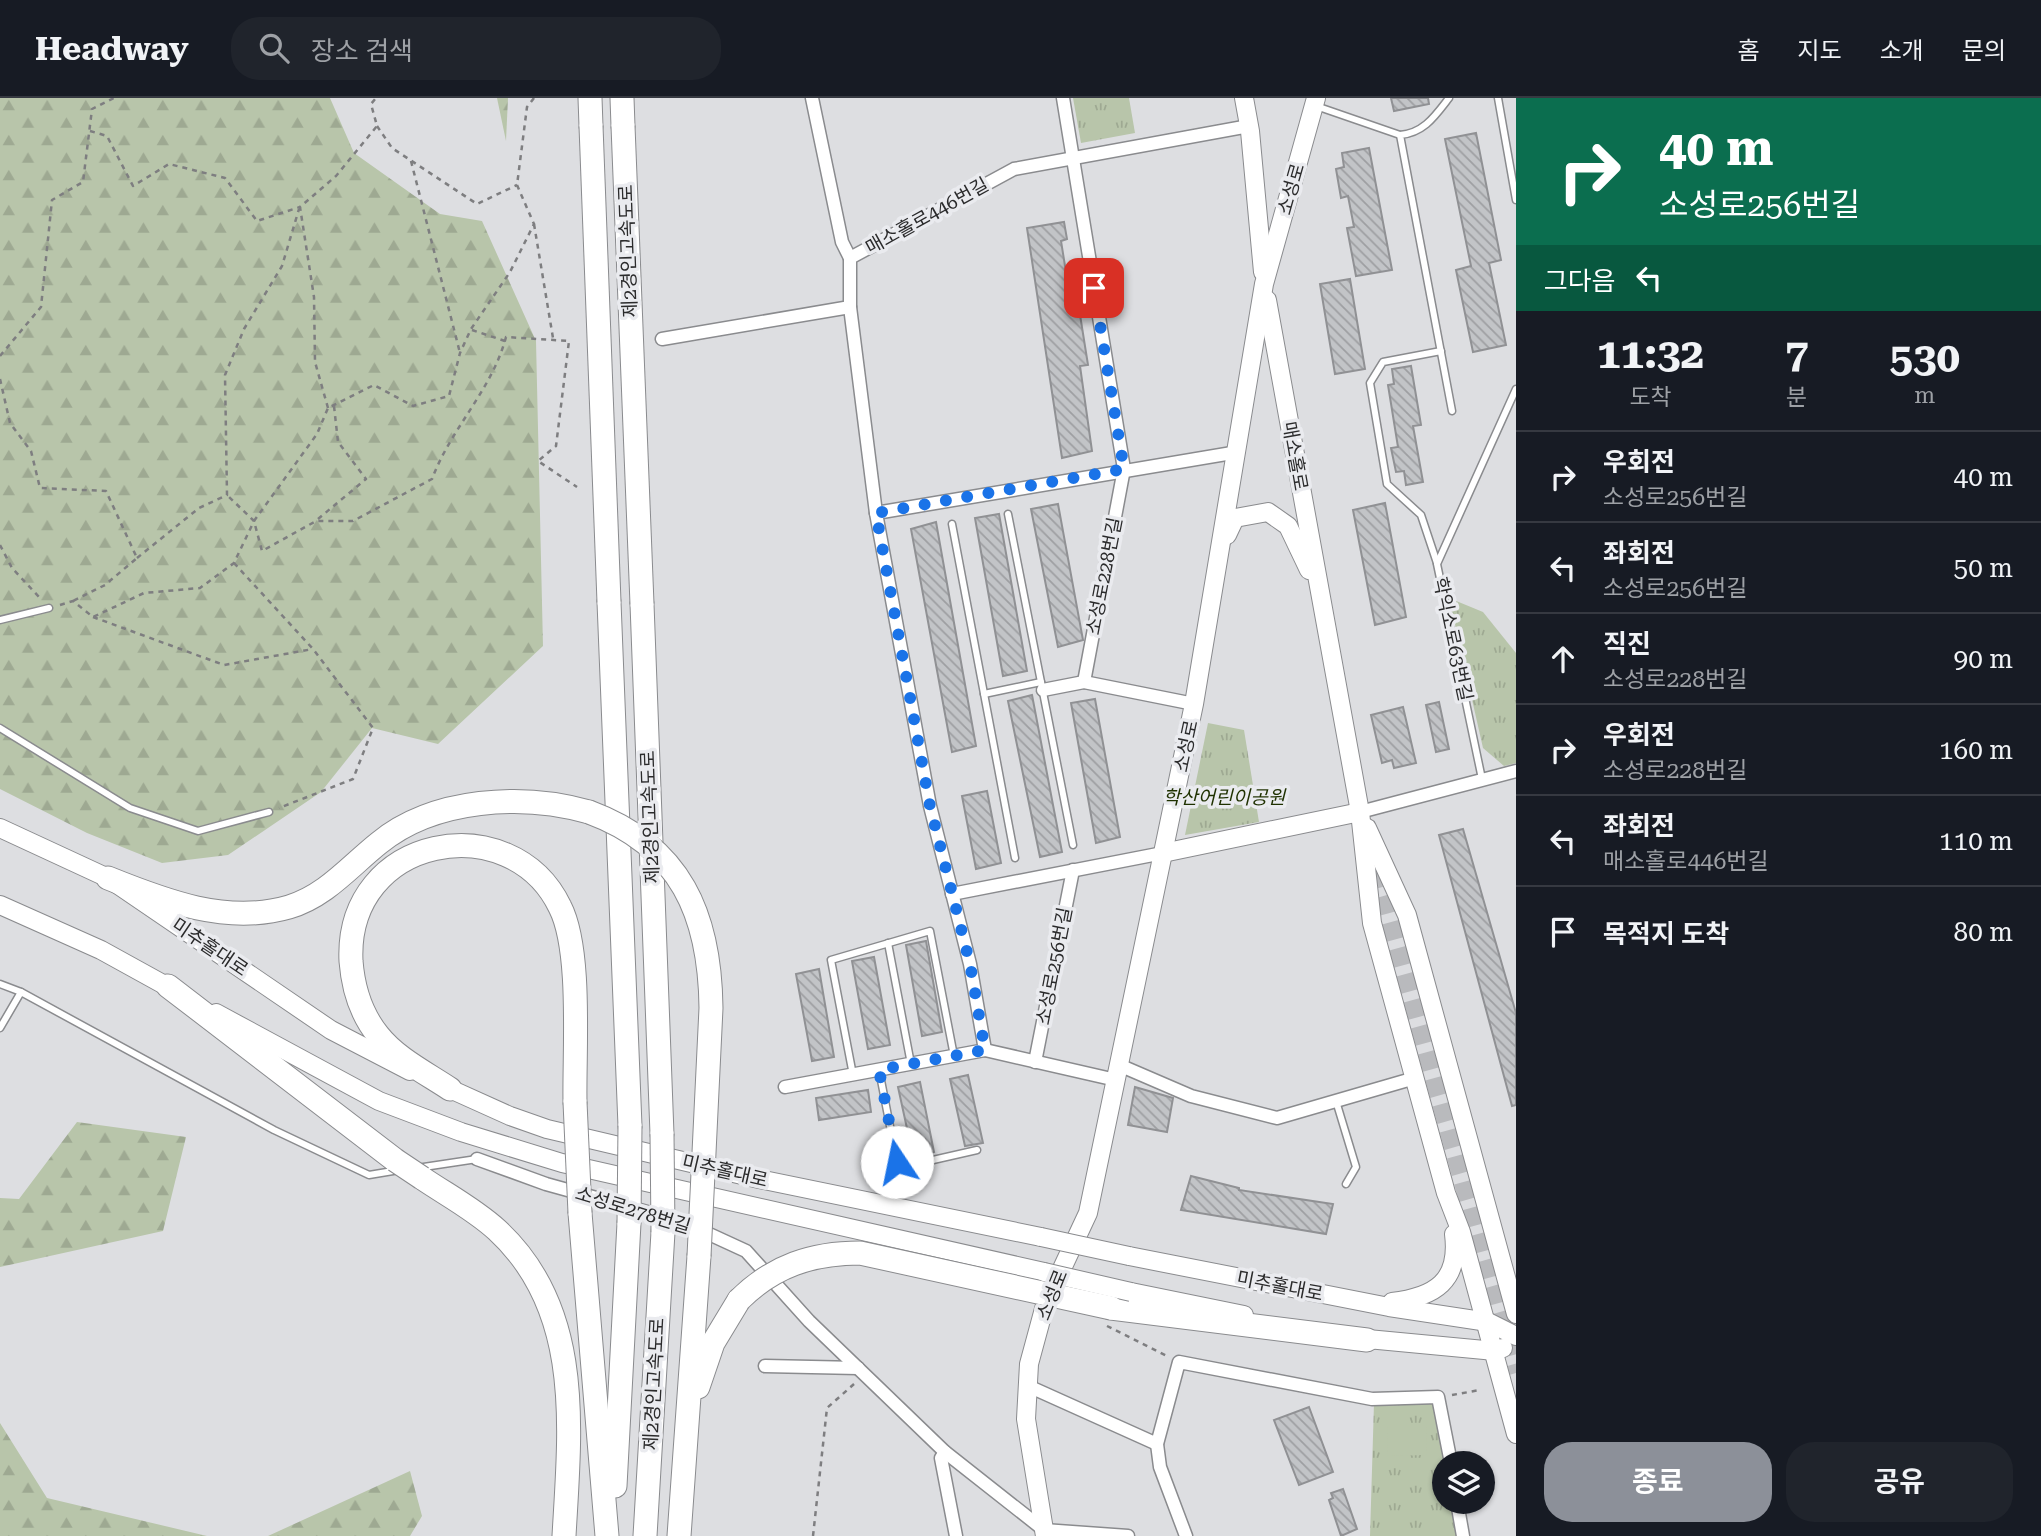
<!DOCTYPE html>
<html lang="ko">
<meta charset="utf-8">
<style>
:root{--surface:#171b24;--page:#20242c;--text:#f1f3f6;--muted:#9ea1a6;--line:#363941;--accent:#8c9099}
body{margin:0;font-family:"Roboto Serif","Noto Sans KR",serif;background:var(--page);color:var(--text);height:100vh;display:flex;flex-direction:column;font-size:26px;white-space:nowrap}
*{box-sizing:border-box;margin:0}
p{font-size:23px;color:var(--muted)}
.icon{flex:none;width:38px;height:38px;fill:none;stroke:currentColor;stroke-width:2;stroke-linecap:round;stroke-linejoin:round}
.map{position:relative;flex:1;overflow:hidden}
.side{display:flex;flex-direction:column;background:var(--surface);width:525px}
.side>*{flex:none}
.banner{background:#0b6e4f;color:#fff;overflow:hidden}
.buttons{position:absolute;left:1432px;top:1353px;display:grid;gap:14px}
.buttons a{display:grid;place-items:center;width:63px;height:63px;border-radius:50%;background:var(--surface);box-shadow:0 2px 5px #0004;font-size:35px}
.pin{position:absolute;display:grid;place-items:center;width:60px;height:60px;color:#fff;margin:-30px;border-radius:14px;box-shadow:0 4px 10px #0006}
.me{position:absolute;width:77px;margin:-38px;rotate:349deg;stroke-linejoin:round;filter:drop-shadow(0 0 5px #0008)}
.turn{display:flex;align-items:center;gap:24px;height:147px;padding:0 28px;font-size:32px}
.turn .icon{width:91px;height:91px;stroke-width:2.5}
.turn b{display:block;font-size:49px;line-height:60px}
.then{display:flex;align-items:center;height:66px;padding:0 28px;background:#0003;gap:14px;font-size:26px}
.eta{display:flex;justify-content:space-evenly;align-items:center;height:119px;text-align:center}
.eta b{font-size:42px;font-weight:700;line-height:49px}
.cta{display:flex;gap:14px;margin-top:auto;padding:14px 28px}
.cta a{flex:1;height:80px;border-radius:28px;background:var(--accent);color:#fff;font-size:28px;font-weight:700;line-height:80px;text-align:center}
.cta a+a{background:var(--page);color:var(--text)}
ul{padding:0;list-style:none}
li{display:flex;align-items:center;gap:21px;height:91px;padding:0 28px;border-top:2px solid var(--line)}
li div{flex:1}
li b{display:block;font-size:26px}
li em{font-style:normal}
header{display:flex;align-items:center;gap:42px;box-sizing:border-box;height:98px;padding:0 35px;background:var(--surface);border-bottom:2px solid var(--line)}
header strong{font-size:33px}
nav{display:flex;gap:38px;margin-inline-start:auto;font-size:24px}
.search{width:490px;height:63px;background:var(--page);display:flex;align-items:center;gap:18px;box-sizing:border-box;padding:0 24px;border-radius:28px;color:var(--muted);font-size:26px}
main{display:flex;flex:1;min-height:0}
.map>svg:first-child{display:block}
.forest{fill:url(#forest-firs)}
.park{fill:url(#park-tufts)}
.pitch{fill:#b8c5aa}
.building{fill:url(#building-back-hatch);stroke:#909194;stroke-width:2}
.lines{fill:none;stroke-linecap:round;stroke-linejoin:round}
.secondary-tunnel{stroke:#b9babd;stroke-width:18;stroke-dasharray:18 9;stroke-linecap:butt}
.lane-casing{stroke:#8a8b8e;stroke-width:9}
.street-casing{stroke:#8a8b8e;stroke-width:15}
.secondary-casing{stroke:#8a8b8e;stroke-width:20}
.highway-casing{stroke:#8a8b8e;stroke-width:25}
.path{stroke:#7e7e80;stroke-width:2.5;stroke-dasharray:5 5;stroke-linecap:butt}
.lane{stroke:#fff;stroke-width:6}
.street{stroke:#fff;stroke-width:12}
.secondary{stroke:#fff;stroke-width:18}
.highway{stroke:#fff;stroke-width:23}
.secondary-bridge-casing{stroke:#8a8b8e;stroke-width:20;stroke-linecap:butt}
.highway-bridge-casing{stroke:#8a8b8e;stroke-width:25;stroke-linecap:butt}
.secondary-bridge{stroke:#fff;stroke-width:18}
.highway-bridge{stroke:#fff;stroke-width:23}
.route{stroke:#1a73e8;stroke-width:12;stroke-dasharray:0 21.6}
.labels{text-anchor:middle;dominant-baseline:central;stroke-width:7;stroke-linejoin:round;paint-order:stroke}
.street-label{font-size:19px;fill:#2b2b2c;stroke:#eaebef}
.park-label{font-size:19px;font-style:italic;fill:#1f3100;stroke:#eaebef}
</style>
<header>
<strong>Headway</strong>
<div class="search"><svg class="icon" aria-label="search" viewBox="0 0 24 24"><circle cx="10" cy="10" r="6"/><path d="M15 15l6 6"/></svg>장소 검색</div>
<nav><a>홈</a><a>지도</a><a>소개</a><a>문의</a></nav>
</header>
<main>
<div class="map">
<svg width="1516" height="1438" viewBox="0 0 1516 1438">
<defs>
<pattern id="forest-firs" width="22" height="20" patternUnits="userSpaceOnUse" patternTransform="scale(1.75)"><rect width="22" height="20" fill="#b8c5aa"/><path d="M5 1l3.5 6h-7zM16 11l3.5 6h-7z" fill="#9ea992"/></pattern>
<pattern id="park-tufts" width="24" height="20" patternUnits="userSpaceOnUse" patternTransform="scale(1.75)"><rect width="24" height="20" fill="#b8c5aa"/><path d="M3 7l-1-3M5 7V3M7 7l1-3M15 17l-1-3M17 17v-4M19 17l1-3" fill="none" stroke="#9ea992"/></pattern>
<pattern id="building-back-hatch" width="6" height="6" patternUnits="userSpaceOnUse" patternTransform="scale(1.75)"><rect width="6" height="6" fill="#c2c4c7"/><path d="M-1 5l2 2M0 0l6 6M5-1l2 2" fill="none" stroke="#9e9fa2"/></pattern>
</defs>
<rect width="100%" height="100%" fill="#dddee1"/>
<g class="forest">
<path d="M0,0H330L354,55L440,116L482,123L536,243L543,548L438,646L372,630L321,694L228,757L162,765L87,735L0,691Z"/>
<path d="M497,0H508L506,43Z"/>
<path d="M77,1024L186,1039L163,1133L0,1169V1100L19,1101Z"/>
<path d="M0,1325L47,1400L207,1438H0Z"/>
<path d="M410,1373L422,1418L410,1438H268Z"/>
</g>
<g class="park">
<path d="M1073,0H1129L1135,35L1081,45Z"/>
<path d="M1449,500L1483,514L1516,555V665L1504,668L1483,650Z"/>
<path d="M1208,625L1244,632L1259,724L1185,737Z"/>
<path d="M1436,1301L1449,1365H1444V1404H1455L1462,1438H1370L1374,1305Z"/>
</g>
<path class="pitch" d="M1388,1329H1426L1427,1357L1387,1358Z"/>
<g class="building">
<path d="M1391,0H1428L1429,6L1394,13Z"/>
<path d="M1476,35L1501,162L1489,165L1506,247L1473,254L1456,172L1471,168L1445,41Z"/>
<path d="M1369,50L1392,172L1356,178L1347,130L1354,129L1348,98L1341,100L1336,71L1344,69L1342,55Z"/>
<path d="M1064,124L1067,141L1061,143L1070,199L1077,198L1088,267L1080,268L1092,353L1062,360L1027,130Z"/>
<path d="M1350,181L1365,271L1335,276L1320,186Z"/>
<path d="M1411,268L1421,327L1413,328L1423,384L1406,387L1404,373L1396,374L1391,350L1398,349L1388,287L1394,286L1392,271Z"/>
<path d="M1385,405L1406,519L1375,527L1353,412Z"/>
<path d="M1058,406L1083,542L1058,549L1031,411Z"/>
<path d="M999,416L1027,573L1003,578L975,420Z"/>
<path d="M936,424L976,648L952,654L911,431Z"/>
<path d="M1032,597L1062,754L1040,759L1008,603Z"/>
<path d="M1095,601L1120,739L1096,745L1071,605Z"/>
<path d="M1439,604L1449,651L1436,654L1426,607Z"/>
<path d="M1403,609L1416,665L1394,670L1392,662L1382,665L1371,617Z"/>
<path d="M987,693L1001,765L976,771L962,698Z"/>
<path d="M1463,731L1516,915V1007L1512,1008L1439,737Z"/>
<path d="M926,843L942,934L922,938L906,847Z"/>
<path d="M874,859L890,947L868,951L852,863Z"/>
<path d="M819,871L834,959L812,963L796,876Z"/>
<path d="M968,977L983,1045L965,1048L950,981Z"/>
<path d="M920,984L934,1054L913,1058L898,989Z"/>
<path d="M1135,989L1173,1000L1167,1034L1128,1027Z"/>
<path d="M868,992L871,1014L819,1022L816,1000Z"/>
<path d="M1191,1078L1239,1090V1092L1333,1106L1326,1136L1181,1112Z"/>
<path d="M1309,1309L1333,1374L1299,1387L1274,1322Z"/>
<path d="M1343,1391L1357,1431L1341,1438L1329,1402L1333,1400L1331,1395Z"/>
</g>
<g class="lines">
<path class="secondary-tunnel" d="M1369,746L1516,1275"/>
<g class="lane-casing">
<g id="lane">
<path d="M1449,0C1435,18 1424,35 1400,37L1452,313"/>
<path d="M1498,0L1516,102"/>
<path d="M1316,8L1400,37"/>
<path d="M1008,416L1073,747"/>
<path d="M952,426L1015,760"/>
<path d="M1437,465L1421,417L1387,386L1370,285L1383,264L1441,253"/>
<path d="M0,522L49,510"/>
<path d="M984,596L1041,584"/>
<path d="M0,630L130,710L198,733L269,714"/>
<path d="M1482,681L1437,466L1516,291"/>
<path d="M888,845L911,966"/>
<path d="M0,886L21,894L274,1032L369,1077L399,1072"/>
<path d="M0,930L21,894"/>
<path d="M879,972L897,1064L911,1067L977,1052"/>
<path d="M853,977L831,862L930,833L954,958"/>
<path d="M1336,1003L1356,1069L1346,1086"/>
<path d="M417,1070L477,1061"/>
</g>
</g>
<g class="street-casing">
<g id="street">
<path d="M812,0L842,144L850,160"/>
<path d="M1063,0L1124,371L1084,584"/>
<path d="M662,241L850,209"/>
<path d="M876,415L1238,354"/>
<path d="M1043,592L1084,584L1194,606"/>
<path d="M1360,714L1516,673"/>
<path d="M952,796L1163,755"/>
<path d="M985,952L970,866L930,708L876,415L850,209V160L1014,71L1249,28"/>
<path d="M1035,964L1073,772"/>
<path d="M1119,967L1191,998L1277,1020L1415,980"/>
<path d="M785,989L985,952L1116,982"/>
<path d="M477,1061L546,1086L683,1124L746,1153L809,1223L945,1354L1044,1432L1128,1438"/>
<path d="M765,1268L858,1270"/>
<path d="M1028,1288L1157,1346"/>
<path d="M945,1354L941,1360L956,1438"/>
<path d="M1457,1404L1463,1438"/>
<path d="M1186,1438L1160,1369L1157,1346L1179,1264L1372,1301L1438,1299L1451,1365"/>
</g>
</g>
<g class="secondary-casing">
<g id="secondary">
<path d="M1244,0L1250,33L1263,174"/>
<path d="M1267,202L1360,714L1372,825L1446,1095L1461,1134L1516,1336"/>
<path d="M1227,437L1235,420L1268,414L1288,428L1309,472"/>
<path d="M0,730L108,780L331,932L410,973"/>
<path d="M1367,730L1407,817L1516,1216"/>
<path d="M1163,755L1360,714"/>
<path d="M0,807L101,852L179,895"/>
<path d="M216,915L379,1003L461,1034L562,1065L1044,1174"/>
<path d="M439,986L510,1018L547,1031L759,1081L1041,1139"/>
<path d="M1129,1158L1389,1209L1488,1224L1516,1238"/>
<path d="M1131,1194L1244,1217"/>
<path d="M1392,1204C1435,1199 1460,1183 1454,1136"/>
<path d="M1357,1240L1495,1253L1503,1250"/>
<path d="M1045,1438L1026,1321L1029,1266L1045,1207L1088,1115L1194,606L1264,186L1316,0"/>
</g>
</g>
<g class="highway-casing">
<g id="highway">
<path d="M590,0L591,28"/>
<path d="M622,0L623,28"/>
<path d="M609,504L630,1028"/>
<path d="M642,506L662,1036"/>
<path d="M108,780C165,803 227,827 289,809C326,798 350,768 379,745C434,700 523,695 589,714"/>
<path d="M168,888L395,1062"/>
<path d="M450,991C426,975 396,960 378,937C361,916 353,889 351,863C345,737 511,707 560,809C582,852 574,954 575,1004"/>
<path d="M422,1080C447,1097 474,1111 497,1132C584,1212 570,1331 564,1438"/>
<path d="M580,1115L607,1438"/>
<path d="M1111,1210L1367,1242"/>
<path d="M698,1289L713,1245L739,1202"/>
<path d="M615,1388L629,1125"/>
<path d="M645,1438L663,1134"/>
<path d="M679,1438L699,1158"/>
</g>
</g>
<g class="path">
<path d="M534,0L527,9L517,87L534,126L510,174L471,231L460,255L449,298L413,308L374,287L328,310L317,336L254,423L262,453L316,423H353L432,381C451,330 492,292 506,239L569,243L556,348L538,363L577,389"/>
<path d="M377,28L392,50L477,106L517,87"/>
<path d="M90,33L107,38L133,88L169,66L225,80L257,123L300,109"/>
<path d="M411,63L460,255"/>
<path d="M534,126L553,240"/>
<path d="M472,232L505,243"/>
<path d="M0,258L41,209L52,102L83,84L92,11L114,0"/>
<path d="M0,281L10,325L31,353L40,390L106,393L137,460L105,487L73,503"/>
<path d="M328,310L315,264L314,199L300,109L336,78L377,28L371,6L376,0"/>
<path d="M318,421L366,381L338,344L334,308"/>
<path d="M0,447L12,470L40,500"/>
<path d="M137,460L199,410L227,397L225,277L244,231L282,168L299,111"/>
<path d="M234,465L313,551L373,630L353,681L279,710"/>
<path d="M60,507L73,503L93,519L144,495L200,490L234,465L254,423L227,397"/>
<path d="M93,519L224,567L313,551"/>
<path d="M1107,1228L1167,1258"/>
<path d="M1452,1297L1480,1292"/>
<path d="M813,1438L827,1310L854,1286"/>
</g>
<use href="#lane" class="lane"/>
<use href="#street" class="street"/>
<use href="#secondary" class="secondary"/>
<use href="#highway" class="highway"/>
<g class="secondary-bridge-casing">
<g id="secondary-bridge">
<path d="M1041,1139L1129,1158"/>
<path d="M1044,1174L1131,1194"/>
</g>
</g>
<g class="highway-bridge-casing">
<g id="highway-bridge">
<path d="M591,28L609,504"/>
<path d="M623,28L642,506"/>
<path d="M589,714C681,748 710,817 711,910L699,1158"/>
<path d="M575,1004L580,1115"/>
<path d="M662,1036L663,1134"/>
<path d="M395,1062L422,1080"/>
<path d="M629,1125L630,1028"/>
<path d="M739,1202C773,1168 812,1155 860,1155L1111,1210"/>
</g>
</g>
<use href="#secondary-bridge" class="secondary-bridge"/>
<use href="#highway-bridge" class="highway-bridge"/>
</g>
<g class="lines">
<path class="route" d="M897,1064L879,972L985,952L970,866L930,708L876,415L1124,371L1094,190"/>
</g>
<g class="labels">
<g class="street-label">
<text transform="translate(1291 91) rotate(-74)">소성로</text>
<text transform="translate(927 118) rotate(-29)">매소홀로446번길</text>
<text transform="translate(628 153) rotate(-92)">제2경인고속도로</text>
<text transform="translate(1295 358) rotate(80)">매소홀로</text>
<text transform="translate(1104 478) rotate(-79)">소성로228번길</text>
<text transform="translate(1453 541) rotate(78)">학익소로63번길</text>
<text transform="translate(1186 648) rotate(-78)">소성로</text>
<text transform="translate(650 719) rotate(-92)">제2경인고속도로</text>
<text transform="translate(210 849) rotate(34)">미추홀대로</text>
<text transform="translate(1054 868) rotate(-79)">소성로256번길</text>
<text transform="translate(725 1073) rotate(13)">미추홀대로</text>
<text transform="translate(633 1112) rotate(17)">소성로278번길</text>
<text transform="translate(1280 1188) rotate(11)">미추홀대로</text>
<text transform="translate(1052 1197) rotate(-68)">소성로</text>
<text transform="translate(654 1286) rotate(-87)">제2경인고속도로</text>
</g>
<g class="park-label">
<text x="1224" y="699">학산어린이공원</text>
</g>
</g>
</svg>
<div class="buttons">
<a><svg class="icon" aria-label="layers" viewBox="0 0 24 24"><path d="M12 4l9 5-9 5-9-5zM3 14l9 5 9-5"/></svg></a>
</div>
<div class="pin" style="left:1094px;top:190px;background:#d93025"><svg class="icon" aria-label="arrive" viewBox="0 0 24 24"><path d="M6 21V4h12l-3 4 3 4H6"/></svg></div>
<svg class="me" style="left:897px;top:1064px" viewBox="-20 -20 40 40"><circle r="19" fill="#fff"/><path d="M0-13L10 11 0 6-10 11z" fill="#1a73e8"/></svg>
</div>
<section class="side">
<div class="banner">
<div class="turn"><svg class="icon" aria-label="right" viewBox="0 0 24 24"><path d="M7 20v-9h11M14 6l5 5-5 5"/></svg><div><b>40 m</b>소성로256번길</div></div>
<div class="then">그다음<svg class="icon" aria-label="left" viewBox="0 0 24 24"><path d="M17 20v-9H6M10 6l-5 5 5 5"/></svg></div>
</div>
<div class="eta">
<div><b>11:32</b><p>도착</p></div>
<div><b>7</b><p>분</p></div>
<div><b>530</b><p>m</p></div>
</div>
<ul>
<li><svg class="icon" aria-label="right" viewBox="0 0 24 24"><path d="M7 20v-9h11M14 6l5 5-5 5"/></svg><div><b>우회전</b><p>소성로256번길</p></div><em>40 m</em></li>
<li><svg class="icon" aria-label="left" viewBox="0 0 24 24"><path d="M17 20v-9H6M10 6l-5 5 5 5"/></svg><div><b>좌회전</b><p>소성로256번길</p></div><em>50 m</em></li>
<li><svg class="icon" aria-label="ahead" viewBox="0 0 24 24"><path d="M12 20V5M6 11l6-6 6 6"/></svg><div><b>직진</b><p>소성로228번길</p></div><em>90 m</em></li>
<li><svg class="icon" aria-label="right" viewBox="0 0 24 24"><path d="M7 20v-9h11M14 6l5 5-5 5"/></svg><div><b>우회전</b><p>소성로228번길</p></div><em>160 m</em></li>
<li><svg class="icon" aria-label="left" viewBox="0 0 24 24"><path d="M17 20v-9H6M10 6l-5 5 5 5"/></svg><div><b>좌회전</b><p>매소홀로446번길</p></div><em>110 m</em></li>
<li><svg class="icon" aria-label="arrive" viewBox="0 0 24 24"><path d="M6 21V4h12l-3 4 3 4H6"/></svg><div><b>목적지 도착</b></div><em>80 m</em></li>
</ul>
<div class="cta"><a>종료</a><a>공유</a></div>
</section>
</main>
